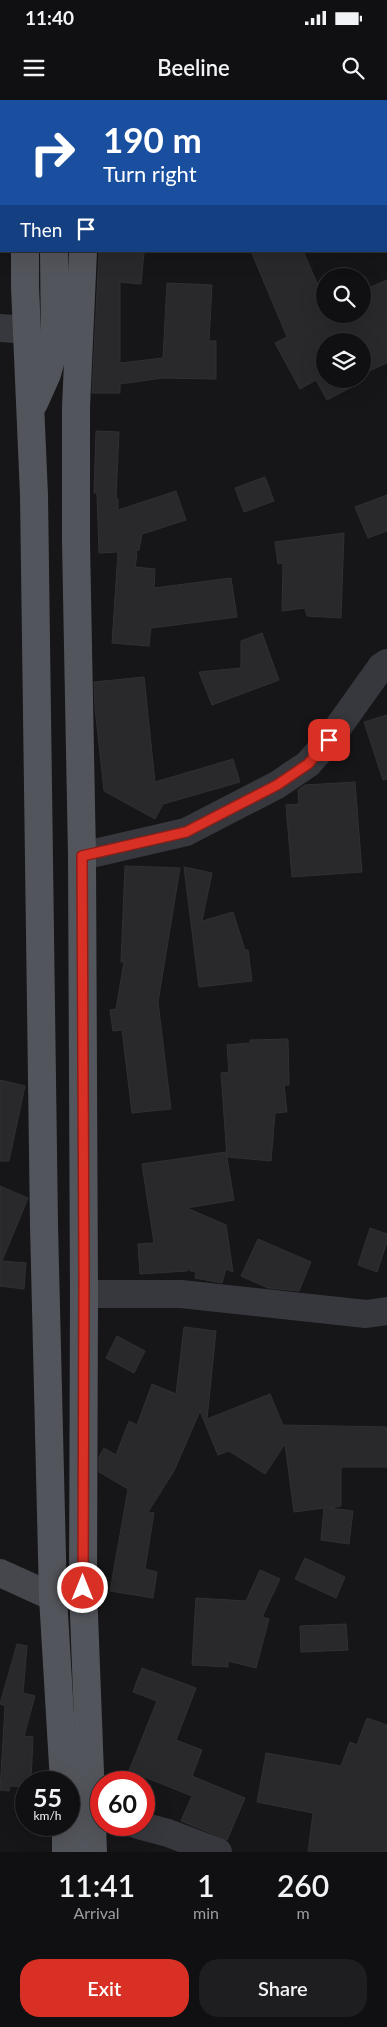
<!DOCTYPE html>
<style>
:root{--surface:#101012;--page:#1e1e20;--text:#f1f3f6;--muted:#9c9d9f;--line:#303032;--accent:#d93025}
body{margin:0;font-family:Lato,sans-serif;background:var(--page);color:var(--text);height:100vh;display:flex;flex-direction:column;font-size:19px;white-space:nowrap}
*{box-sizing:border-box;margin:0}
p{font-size:16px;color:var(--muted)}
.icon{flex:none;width:28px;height:28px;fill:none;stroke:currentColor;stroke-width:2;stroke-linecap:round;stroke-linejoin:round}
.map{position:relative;height:1752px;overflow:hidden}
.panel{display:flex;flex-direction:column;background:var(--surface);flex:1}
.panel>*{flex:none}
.guide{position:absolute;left:0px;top:0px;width:388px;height:152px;box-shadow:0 5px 20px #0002,0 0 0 1px var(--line);background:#1a4fa0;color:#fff;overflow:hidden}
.tools{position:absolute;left:316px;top:168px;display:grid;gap:10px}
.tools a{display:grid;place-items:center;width:55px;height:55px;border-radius:50%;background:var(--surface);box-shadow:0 5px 20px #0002,0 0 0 1px var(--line);font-size:25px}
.speed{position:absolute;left:15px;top:1671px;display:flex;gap:10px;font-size:25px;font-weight:700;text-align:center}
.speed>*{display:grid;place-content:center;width:65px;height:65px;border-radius:50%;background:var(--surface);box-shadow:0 5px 20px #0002,0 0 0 1px var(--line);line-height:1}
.speed small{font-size:12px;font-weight:400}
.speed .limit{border:8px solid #d22;background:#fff;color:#111}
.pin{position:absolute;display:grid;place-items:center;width:42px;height:42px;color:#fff;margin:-21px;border-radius:10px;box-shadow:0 2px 8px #0006}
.me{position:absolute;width:55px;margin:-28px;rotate:0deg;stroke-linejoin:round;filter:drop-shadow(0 0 4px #0008)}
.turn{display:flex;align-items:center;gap:18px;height:105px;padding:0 20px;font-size:22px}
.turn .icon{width:65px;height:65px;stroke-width:2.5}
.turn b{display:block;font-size:35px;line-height:42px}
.then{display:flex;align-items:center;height:48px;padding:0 20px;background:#0003;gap:10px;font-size:19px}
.eta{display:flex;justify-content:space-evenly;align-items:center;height:85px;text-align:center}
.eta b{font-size:30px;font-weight:600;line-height:35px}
.button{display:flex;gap:10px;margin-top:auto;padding:10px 20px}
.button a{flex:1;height:58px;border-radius:20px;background:var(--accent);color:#fff;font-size:20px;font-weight:600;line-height:58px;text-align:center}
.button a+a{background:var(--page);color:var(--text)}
.status{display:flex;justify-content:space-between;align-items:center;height:35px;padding:0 25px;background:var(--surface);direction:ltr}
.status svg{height:14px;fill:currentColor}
header{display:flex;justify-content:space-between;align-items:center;height:65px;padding:0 20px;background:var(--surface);font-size:22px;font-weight:600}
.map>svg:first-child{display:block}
.building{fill:#29292c;stroke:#303034}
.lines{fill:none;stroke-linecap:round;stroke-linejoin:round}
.street{stroke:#37383d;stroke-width:28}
.secondary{stroke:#45474d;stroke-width:28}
.primary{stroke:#53555c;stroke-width:28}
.route-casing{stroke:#8d1f18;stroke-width:12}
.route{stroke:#d93025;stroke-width:9}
</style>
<div class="status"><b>11:40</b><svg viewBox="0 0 49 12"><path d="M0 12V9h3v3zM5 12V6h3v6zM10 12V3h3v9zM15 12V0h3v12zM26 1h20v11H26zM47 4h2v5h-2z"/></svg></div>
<header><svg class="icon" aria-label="menu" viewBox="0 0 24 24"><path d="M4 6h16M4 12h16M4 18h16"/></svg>Beeline<svg class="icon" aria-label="search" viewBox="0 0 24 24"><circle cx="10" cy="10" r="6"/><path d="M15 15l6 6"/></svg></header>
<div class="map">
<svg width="387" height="1752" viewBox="0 0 387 1752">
<rect width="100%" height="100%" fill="#161618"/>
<g class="building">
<path d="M99,151L144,153L141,184L120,182V263L163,258L167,183L212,185L209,241H216V279L162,278L120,284V293H92Z"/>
<path d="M251,151H303L325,201V214H362V191L387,180V263L362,274V241H325V279H359L361,282L327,300L316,280L300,289L275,243L287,237Z"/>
<path d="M96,331L119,332L116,399H118V410L176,391L186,420L142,434L139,450L136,451L137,455L135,467L155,469L154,488L231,478L237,517L151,528L149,546L112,543L118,452L99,453L97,393H94Z"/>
<path d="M265,377L274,401L244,412L235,388Z"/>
<path d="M387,395V431L368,438L355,407Z"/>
<path d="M344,433L341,518L307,516L305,508L282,511L283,463L278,464L275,442Z"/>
<path d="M262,533L279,580L212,605L199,572L241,568V541Z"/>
<path d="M144,577L155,682L233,659L240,682L163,704L155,719L104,691L95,608L94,582Z"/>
<path d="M387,615V679L383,680L364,622Z"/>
<path d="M355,682L362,772L292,777L286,705L299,704L298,690L305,685Z"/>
<path d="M125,766L180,768L158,902L171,1009L132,1013L122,930L113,931L110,910L116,909L124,862H121Z"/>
<path d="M184,767L212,773L202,821L233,812L245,850H248L252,881L199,887Z"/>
<path d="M288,939L289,985H284L287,1012L275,1013L271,1061L227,1057L221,973L229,972L227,945L250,943V940Z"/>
<path d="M0,980L25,986L9,1061H0Z"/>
<path d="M226,1052L234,1100L187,1108L226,1125L233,1172L226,1169L222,1183L195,1178L196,1171H190V1166L187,1171L140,1174L138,1144L154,1143L142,1064Z"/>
<path d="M0,1086L28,1098L2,1161L26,1163L24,1189L0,1186Z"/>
<path d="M370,1128L387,1134V1142L377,1172L358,1165Z"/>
<path d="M258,1139L311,1162L299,1191L268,1188L241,1176Z"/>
<path d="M184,1227L216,1231L207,1319L270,1294L283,1325L387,1327V1367H341V1406L329,1408L353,1411L349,1444L321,1440L324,1408L294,1412L285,1344L265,1374L229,1351L218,1355L200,1311L174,1371L148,1412L154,1413L145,1469L157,1472L153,1498L110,1491L128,1389L99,1372V1357L104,1348L116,1355L129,1321L137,1325L152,1284L176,1294Z"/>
<path d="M117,1236L145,1251L134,1273L106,1258Z"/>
<path d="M305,1458L345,1477L336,1498L295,1479Z"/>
<path d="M260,1470L280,1479L262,1517L269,1519L256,1568L228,1561V1567L192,1565L196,1498L246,1501Z"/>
<path d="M346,1524L348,1550L301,1552L300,1526Z"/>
<path d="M17,1544L27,1546L23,1593L35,1596L24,1636L33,1637L31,1682H26V1687L10,1686L9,1691L0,1690L5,1606L0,1604Z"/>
<path d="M142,1568L196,1588L176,1640L202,1650L192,1676L245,1698L227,1740L181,1721L192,1696L129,1671L157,1601L133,1592Z"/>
<path d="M367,1618L387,1625V1752H308L313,1713L257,1702L266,1653L341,1666L350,1642L357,1645Z"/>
</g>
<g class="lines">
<g class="street">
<path d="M0,228L27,230"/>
<path d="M82,756L186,732L277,685L308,664L329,640L381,567L387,563"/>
<path d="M84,1194H181L366,1214L387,1211"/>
<path d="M138,1725L168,1733L218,1752"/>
</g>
<path class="secondary" d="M0,1473L53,1497"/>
<g class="primary">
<path d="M52,0V1"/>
<path d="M27,1V0"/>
<path d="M90,1V0"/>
<path d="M25,151V187L34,395L44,1125L53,1497L64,1682"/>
<path d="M83,151L76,307V442L82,756L84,1194L83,1488L93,1752"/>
<path d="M34,303L47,274L55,245L54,151"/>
<path d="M66,1725V1752"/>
</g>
</g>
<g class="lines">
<g class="route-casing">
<path id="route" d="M83,1488L84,1176L82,756L186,732L277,685L308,664L329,640"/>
</g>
<use href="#route" class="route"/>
</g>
</svg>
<div class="tools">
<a><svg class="icon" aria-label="search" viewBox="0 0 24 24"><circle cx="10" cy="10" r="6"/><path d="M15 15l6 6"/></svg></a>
<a><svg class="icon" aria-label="layers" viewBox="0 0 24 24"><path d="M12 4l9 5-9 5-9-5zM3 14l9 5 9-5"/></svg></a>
</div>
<div class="speed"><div>55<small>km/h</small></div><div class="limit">60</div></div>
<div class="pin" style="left:329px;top:640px;background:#d93025"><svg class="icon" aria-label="arrive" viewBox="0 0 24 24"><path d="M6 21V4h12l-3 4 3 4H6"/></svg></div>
<svg class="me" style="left:83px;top:1488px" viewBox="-20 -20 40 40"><circle r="17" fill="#d93025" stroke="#fff" stroke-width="3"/><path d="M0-11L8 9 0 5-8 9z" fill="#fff"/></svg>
<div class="guide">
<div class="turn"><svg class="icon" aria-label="right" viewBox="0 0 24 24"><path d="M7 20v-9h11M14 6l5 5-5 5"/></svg><div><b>190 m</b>Turn right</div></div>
<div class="then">Then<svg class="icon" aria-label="arrive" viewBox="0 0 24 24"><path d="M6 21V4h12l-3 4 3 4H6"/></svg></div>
</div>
</div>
<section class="panel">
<div class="eta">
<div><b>11:41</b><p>Arrival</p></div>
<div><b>1</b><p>min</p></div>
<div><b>260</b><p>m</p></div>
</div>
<div class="button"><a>Exit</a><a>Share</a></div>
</section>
